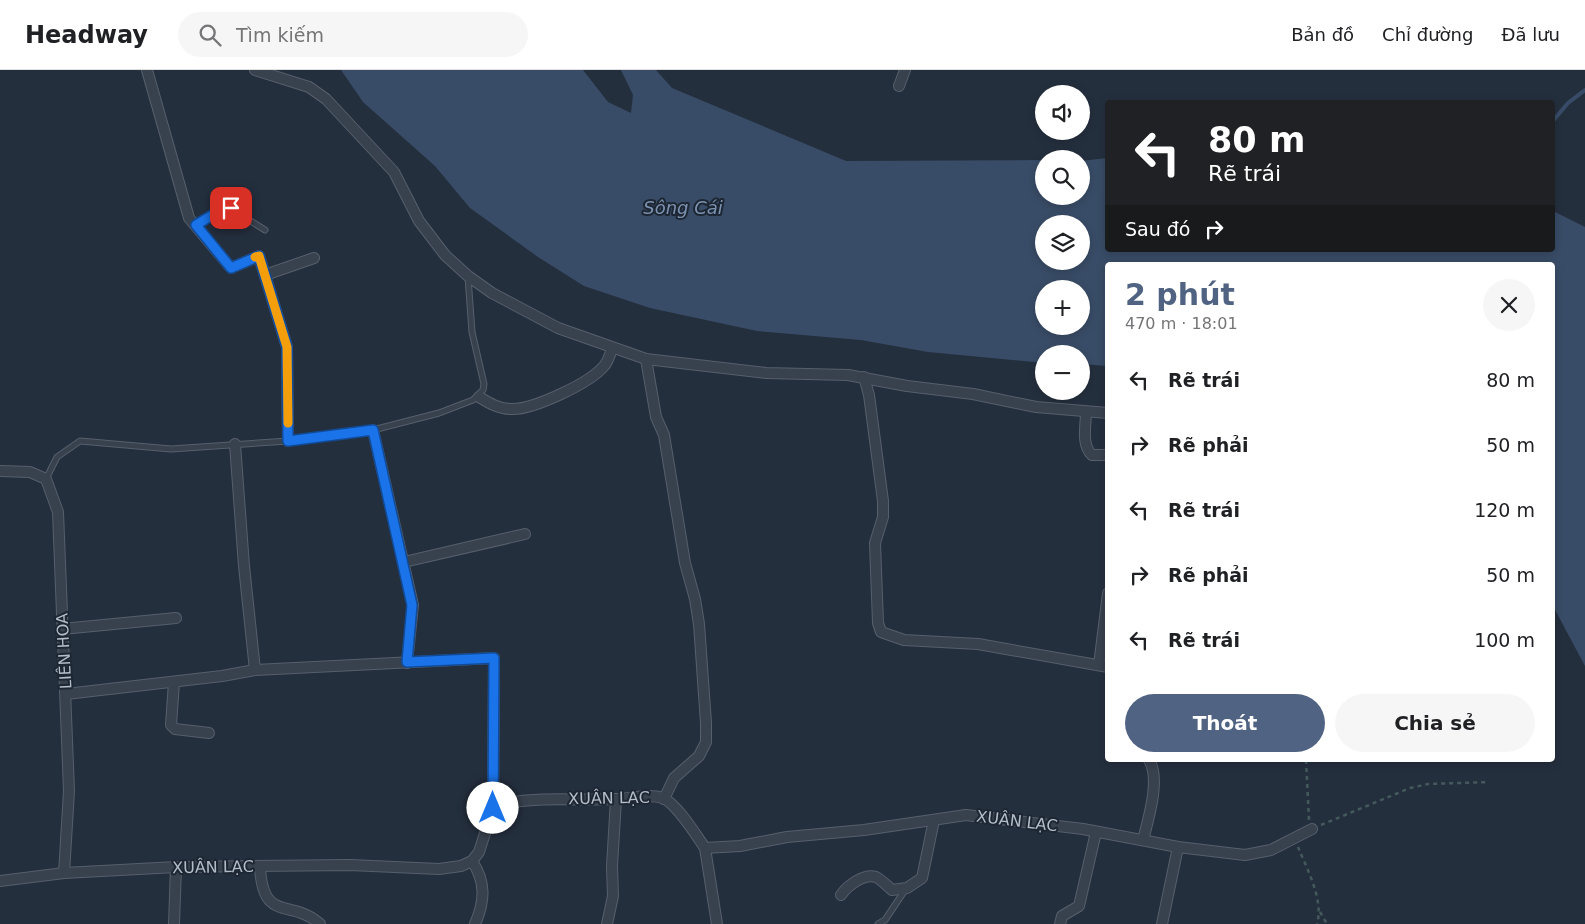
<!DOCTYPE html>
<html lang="vi">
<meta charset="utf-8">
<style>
:root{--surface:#fff;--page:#f6f6f6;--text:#202124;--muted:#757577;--line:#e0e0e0;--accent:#506383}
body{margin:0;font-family:"DejaVu Sans",sans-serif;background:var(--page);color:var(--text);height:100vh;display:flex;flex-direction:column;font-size:19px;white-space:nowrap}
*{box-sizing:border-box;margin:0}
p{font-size:16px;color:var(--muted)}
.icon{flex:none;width:28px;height:28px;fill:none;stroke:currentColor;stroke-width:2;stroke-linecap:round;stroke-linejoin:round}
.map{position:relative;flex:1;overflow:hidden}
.panel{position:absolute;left:1105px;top:192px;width:450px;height:500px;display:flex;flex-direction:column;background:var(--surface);border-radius:5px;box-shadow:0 2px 8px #0003}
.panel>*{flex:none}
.top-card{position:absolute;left:1105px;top:30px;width:450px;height:152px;border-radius:5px;box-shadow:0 2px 8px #0003;background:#202124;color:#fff;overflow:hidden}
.fabs{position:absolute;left:1035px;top:15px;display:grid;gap:10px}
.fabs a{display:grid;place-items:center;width:55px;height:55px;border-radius:50%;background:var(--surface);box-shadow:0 2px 8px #0003;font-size:25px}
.pin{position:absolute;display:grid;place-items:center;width:42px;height:42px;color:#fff;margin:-21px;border-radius:10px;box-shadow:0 2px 8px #0006}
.me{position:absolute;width:55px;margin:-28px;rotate:0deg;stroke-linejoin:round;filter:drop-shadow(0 0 4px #0008)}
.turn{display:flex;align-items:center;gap:18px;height:105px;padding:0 20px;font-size:22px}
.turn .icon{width:65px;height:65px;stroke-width:2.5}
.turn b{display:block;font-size:35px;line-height:42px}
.then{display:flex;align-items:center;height:48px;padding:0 20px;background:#0003;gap:10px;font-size:19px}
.round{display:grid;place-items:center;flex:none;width:52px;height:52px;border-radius:26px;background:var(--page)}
.head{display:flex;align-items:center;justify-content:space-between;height:85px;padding:0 20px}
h1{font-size:30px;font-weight:800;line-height:38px;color:var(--accent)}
.cta{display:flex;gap:10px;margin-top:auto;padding:10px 20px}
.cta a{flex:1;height:58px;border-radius:30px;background:var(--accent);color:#fff;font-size:20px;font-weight:800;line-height:58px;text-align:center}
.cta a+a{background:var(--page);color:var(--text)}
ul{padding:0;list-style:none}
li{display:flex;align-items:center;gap:15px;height:65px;padding:0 20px}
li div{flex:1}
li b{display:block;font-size:19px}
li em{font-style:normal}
header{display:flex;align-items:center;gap:30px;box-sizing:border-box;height:70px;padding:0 25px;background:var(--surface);border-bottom:1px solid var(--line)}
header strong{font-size:24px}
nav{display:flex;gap:28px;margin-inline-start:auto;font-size:18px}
.search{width:350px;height:45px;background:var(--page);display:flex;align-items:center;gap:12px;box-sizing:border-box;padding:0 18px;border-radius:28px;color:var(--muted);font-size:19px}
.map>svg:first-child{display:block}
.water{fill:#394c67;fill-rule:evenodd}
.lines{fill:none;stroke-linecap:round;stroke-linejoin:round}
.stream{stroke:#394c67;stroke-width:4}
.service-casing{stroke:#565f6c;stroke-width:7}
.minor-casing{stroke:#565f6c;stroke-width:12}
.path{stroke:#44595c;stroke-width:2.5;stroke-dasharray:4 4;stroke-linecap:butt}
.service{stroke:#38414e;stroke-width:5}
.minor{stroke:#38414e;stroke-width:10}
.route-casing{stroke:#114b97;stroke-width:12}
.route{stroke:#1a73e8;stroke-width:9}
.slow{stroke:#f59e0b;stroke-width:9}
.labels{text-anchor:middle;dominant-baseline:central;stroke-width:4;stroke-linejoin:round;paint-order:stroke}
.street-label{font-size:16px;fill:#b4bcc9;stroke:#1d2633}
.water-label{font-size:18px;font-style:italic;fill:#7c92b1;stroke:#1d2633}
</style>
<header>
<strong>Headway</strong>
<div class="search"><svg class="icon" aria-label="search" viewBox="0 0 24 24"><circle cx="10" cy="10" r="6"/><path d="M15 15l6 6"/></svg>Tìm kiếm</div>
<nav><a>Bản đồ</a><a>Chỉ đường</a><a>Đã lưu</a></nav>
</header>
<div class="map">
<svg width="1585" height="854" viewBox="0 0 1585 854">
<rect width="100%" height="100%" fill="#242f3e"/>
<path class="water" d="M341,0H583L608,32L631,43L633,25L621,0H656L672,18L846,91L1044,90V126H1081V91L1107,88L1108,180H1552L1553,141L1585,157V596L1553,536L1552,195H1108L1107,296L1081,294V284H1044V293L928,282L861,270L757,261L650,238L584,216L538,187L470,138L435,96L363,32ZM1044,154H1081V191H1044ZM1044,219H1081V256H1044Z"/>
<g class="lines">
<path class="stream" d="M1552,52L1568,33L1585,20"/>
<g class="service-casing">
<g id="service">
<path d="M196,155L228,137L265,160"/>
<path d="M46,409L57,387L80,371L171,379L288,371L373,360L439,343L473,330L483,320L484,314L472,262L468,207"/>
<path d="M878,854L885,850L905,820"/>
</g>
</g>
<g class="minor-casing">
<g id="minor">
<path d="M147,0L189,148L231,198L259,186L287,277L288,371"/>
<path d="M255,0L309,17L326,29L394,102L419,151L445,185L468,206L492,223L558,258L646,289L766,303L848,305L907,316L973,324L1036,337L1108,343"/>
<path d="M899,16L905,0"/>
<path d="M265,205L314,188"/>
<path d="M646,289L656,347L664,365L685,493L695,529L699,554L706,653V672L699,686L674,708L664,729"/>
<path d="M864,307L869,325L883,431V447L875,473L878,553L881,562L904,570L978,574L1108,597"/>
<path d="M479,327C489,333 499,339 511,339C533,340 590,313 604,296C608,292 610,284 612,279"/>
<path d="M1086,342C1086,355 1081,375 1092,385H1108"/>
<path d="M373,360L413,535L407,593"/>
<path d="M235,374L244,496L255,600"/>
<path d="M0,401L30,402L46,409L58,442L69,721L64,803"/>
<path d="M404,492L525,464"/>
<path d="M62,559L176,548"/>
<path d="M1099,595L1108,523"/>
<path d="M174,612L171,655L175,659L209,663"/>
<path d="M66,624L222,606L255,600L494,588L493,738"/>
<path d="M1143,770C1148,750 1161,709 1149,690"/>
<path d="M705,778L717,854"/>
<path d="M472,791C486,812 485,831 475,854"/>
<path d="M260,797C263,854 291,828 320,854"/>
<path d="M0,811L64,803L176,797L350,795L439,799L461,796L472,791L479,782L493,738L501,734C539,726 578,731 617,729C631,729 648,723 663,728C677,734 696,765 705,778L740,776L787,767L864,760L966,745L1083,759L1178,777L1245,785L1271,780L1312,759"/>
<path d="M841,825C847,816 864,803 876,807C882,810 887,816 892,820L907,818L922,808L934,750"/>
<path d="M174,854L176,797"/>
<path d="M607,854L613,826L612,796L616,729"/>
<path d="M1060,854L1062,846L1079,836L1096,762"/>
<path d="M1162,854L1178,777"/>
</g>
</g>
<g class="path">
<path d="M1306,690L1309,750"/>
<path d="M1321,755L1410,718L1428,714L1489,712"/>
<path d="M1298,777C1307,799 1324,830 1317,854"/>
<path d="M1320,842L1327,854"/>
</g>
<use href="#service" class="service"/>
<use href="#minor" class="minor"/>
</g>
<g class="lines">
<g class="route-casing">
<path id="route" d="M231,138H224L196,155L231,198L259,186L287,277L288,371L373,360L412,535L407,592L494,588L493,738"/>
</g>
<use href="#route" class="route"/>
<path class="slow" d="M255,187L259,186L287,277L288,353"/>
</g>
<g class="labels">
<g class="street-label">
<text transform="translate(64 581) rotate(-93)">LIÊN HOA</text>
<text transform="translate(609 728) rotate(-1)">XUÂN LẠC</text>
<text transform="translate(1017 751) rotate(7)">XUÂN LẠC</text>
<text transform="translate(213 797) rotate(-1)">XUÂN LẠC</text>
</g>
<g class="water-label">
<text x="683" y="137">Sông Cái</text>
</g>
</g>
</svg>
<div class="fabs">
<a><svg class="icon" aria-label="sound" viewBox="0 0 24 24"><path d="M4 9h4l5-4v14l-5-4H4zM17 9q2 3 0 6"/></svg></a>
<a><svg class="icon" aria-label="search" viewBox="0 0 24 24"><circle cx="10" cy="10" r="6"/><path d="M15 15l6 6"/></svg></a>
<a><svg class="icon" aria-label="layers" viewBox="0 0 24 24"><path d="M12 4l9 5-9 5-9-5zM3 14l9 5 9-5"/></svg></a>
<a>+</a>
<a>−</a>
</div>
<div class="pin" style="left:231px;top:138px;background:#d93025"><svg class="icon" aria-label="arrive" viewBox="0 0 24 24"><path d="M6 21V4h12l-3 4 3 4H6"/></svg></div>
<svg class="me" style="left:493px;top:738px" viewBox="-20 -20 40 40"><circle r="19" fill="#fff"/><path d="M0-13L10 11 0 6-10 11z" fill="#1a73e8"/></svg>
<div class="top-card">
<div class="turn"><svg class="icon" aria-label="left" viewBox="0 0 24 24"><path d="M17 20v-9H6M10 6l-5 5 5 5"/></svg><div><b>80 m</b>Rẽ trái</div></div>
<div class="then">Sau đó<svg class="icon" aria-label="right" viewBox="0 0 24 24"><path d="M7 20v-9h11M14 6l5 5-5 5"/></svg></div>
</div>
<section class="panel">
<div class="head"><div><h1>2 phút</h1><p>470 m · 18:01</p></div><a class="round"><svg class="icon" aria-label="close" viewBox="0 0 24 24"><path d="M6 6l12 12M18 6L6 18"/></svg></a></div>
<ul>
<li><svg class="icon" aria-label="left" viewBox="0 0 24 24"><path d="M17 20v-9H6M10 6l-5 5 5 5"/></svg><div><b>Rẽ trái</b></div><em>80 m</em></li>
<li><svg class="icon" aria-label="right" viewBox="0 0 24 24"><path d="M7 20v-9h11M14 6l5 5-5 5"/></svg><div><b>Rẽ phải</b></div><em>50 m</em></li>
<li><svg class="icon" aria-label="left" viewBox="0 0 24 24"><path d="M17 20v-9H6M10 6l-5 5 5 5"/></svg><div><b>Rẽ trái</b></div><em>120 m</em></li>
<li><svg class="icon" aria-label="right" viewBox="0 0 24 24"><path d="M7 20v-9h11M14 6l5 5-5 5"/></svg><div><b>Rẽ phải</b></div><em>50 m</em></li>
<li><svg class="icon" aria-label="left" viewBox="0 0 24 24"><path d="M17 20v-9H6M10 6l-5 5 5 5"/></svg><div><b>Rẽ trái</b></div><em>100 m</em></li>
</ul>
<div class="cta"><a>Thoát</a><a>Chia sẻ</a></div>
</section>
</div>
